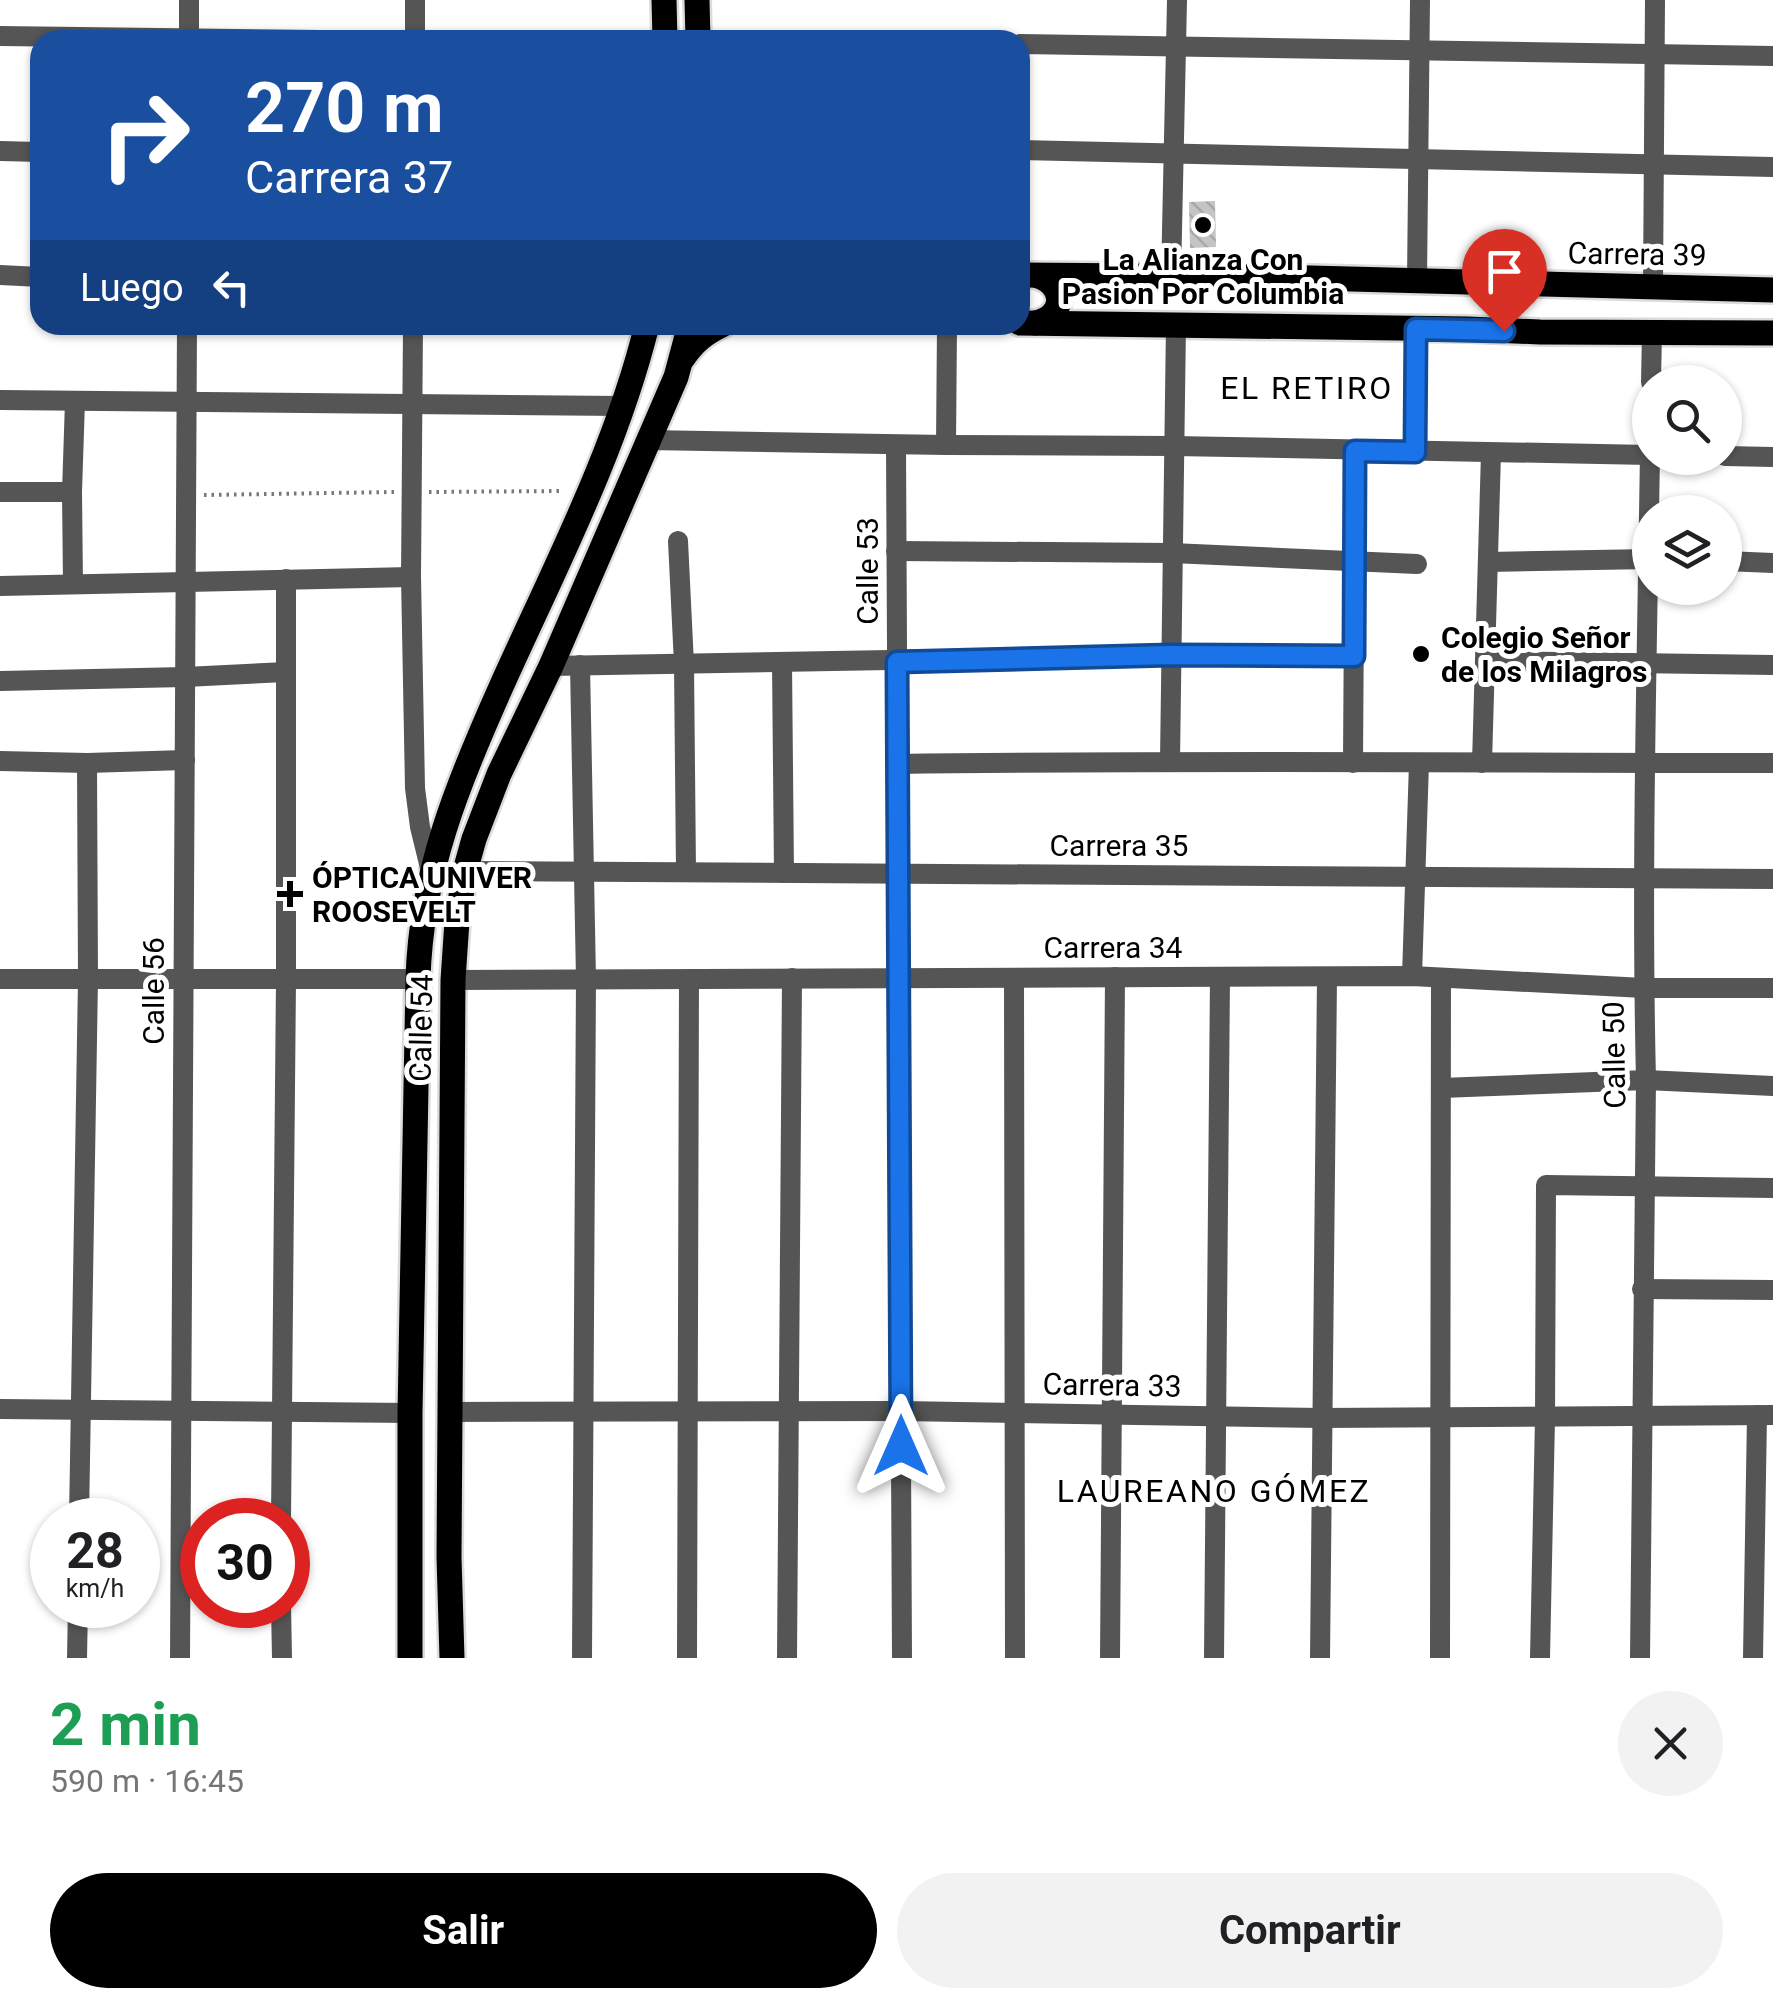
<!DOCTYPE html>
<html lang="es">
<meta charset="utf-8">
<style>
:root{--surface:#fff;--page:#f2f2f2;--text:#202124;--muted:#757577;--accent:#000}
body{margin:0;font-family:Roboto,sans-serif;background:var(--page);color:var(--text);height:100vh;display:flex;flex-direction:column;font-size:38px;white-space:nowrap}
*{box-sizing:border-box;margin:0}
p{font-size:32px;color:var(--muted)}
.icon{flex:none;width:55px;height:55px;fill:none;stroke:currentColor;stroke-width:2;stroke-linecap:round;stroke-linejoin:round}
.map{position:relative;height:1658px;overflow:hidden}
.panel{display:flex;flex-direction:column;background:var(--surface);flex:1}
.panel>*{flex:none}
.guide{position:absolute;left:30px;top:30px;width:1000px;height:305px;border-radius:30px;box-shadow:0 2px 8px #0004;background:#1a4fa0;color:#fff;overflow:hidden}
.buttons{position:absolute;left:1632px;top:365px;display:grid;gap:20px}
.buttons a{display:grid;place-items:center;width:110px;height:110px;border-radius:50%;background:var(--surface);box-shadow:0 2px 8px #0004;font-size:50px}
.speed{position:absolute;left:30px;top:1498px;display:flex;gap:20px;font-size:50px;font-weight:700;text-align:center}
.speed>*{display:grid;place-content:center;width:130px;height:130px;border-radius:50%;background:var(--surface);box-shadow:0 2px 8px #0004;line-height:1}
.speed small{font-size:25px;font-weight:400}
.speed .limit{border:15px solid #d22;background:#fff;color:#111}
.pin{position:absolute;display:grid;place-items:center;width:85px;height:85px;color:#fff;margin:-102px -42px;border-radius:50% 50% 50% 0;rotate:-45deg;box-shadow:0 0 10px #0007}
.pin .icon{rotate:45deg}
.me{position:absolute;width:110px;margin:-55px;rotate:0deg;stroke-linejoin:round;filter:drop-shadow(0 0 8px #0008)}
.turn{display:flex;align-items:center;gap:35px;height:210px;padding:0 50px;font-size:45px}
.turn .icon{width:130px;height:130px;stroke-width:2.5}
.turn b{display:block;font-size:70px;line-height:85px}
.then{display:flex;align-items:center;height:95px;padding:0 50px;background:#0003;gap:20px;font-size:38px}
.round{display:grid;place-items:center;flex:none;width:105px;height:105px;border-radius:52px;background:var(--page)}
.overview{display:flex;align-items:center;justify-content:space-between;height:170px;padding:0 50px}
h1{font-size:60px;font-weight:700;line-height:75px;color:#1e9e55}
.primary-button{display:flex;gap:20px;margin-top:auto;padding:20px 50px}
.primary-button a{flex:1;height:115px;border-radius:60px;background:var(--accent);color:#fff;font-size:40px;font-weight:700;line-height:115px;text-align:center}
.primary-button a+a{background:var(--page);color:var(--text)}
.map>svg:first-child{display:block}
.building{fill:url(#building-back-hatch)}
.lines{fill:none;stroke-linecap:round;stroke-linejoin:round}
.major-casing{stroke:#dbdbdb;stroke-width:30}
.path{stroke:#777;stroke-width:4;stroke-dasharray:2.5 5;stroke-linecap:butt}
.minor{stroke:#555;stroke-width:20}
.major{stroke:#000;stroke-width:25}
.route-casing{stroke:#114b97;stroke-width:25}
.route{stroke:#1a73e8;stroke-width:18}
.poi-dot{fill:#000;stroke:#fff;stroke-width:4}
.labels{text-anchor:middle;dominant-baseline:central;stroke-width:10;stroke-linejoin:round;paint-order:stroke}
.street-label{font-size:30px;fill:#000;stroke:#fff}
.poi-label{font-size:30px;font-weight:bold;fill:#000;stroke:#fff;text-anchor:start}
.neighbourhood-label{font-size:32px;letter-spacing:2.5px;fill:#000;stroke:#fff}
</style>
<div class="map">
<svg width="1773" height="1658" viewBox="0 0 1773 1658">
<defs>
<pattern id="building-back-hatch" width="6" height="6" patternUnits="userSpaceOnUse" patternTransform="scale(2.5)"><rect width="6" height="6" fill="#c4c4c4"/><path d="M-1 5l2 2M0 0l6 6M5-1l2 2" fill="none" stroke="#a7a7a7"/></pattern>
</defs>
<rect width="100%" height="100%" fill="#fff"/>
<path class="building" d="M1215,201L1216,247L1190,248L1189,202Z"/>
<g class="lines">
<g class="major-casing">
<g id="major">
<path d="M664,0L665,40"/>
<path d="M697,0L698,40"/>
<path d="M1020,275L1272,277L1773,290"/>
<path d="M1020,323L1468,329L1540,332L1773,333"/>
<path d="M1035,323C1065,317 1067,286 1038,276"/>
<path d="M683,358C694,342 705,333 722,325"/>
<path d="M410,1658V1413L418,979C421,872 458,783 501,687C554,569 616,451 647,325"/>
<path d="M452,1658L449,1557L453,980L457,921L465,871L474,839L499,774L551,666L676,377L690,325"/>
</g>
</g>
<g class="path">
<path d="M429,492L564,491"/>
<path d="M204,495L394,492"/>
</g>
<g class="minor">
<path d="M0,36L320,40"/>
<path d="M189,40V0"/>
<path d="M415,40V0"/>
<path d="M1020,44L1773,56"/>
<path d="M1020,150L1773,167"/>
<path d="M0,151L40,152"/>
<path d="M0,275L40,277"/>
<path d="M1171,277L1177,0"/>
<path d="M1417,281L1420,0"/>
<path d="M1653,286L1655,0"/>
<path d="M413,325L411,577L415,788L420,827L431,872"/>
<path d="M1651,382L1652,332"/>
<path d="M0,400L622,406"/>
<path d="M647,440L946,445L1174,446L1650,455"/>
<path d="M896,445L902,1658"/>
<path d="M946,445L947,325"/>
<path d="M1415,452L1416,329"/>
<path d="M1725,456L1773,457"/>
<path d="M0,492H72"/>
<path d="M678,541L684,664L686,872"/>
<path d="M896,551L1172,553L1417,564"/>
<path d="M1725,561L1773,563"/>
<path d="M1488,562L1650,559"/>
<path d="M73,584L72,492L75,401"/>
<path d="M0,586L411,577"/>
<path d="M1485,661L1773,665"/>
<path d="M782,663L784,873"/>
<path d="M580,665L586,979L582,1658"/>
<path d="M551,666L1171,655L1354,656"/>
<path d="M0,681L185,677L286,672"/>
<path d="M0,761L87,763L185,760"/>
<path d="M1170,761L1176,324"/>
<path d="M1353,763L1355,451"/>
<path d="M1482,763L1491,453"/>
<path d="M898,764C1189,760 1481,763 1773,763"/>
<path d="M465,871L1773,879"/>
<path d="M1412,976L1419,763"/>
<path d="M1014,978L1015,1658"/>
<path d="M0,979H418"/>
<path d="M453,980L1412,976L1644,988H1773"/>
<path d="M1441,1088L1646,1080L1773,1086"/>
<path d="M1642,1289L1773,1290"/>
<path d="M0,1409L410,1413"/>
<path d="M449,1412L901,1411L1321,1418L1773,1415"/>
<path d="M79,1520L88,979L87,763"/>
<path d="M281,1520L286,979V579"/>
<path d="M281,1605L282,1658"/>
<path d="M77,1658L78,1605"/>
<path d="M180,1658L187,325"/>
<path d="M687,1658L689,979"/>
<path d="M787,1658L792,978"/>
<path d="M1110,1658L1115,977"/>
<path d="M1214,1658L1220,977"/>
<path d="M1320,1658L1327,977"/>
<path d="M1440,1658L1441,978"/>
<path d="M1540,1658L1545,1418L1546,1185L1773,1188"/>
<path d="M1640,1658L1646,1080C1641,871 1647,661 1650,451"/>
<path d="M1753,1658L1757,1415"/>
</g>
<use href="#major" class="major"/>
</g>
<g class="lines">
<g class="route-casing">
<path id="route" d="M901,1446L897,662L1171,655L1354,656L1355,451L1415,452L1416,329L1504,331"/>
</g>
<use href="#route" class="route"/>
</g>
<g class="poi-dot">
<circle cx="1203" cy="225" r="10"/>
<circle cx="1421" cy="654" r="10"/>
<path d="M285 879h10v10h10v10h-10v10h-10v-10h-10v-10h10z"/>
</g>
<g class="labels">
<g class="street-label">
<text transform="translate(1637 254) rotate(1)">Carrera 39</text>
<text transform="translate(867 571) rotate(-90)">Calle 53</text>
<text x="1119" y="845">Carrera 35</text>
<text x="1113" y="947">Carrera 34</text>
<text transform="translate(153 991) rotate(-90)">Calle 56</text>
<text transform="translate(421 1028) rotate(-89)">Calle 54</text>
<text transform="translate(1614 1055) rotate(-91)">Calle 50</text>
<text transform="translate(1112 1385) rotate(1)">Carrera 33</text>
</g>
<g class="poi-label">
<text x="1203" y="259" text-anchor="middle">La Alianza Con<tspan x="1203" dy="34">Pasion Por Columbia</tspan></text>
<text x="1441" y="637">Colegio Señor<tspan x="1441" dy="34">de los Milagros</tspan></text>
<text x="312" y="877">ÓPTICA UNIVER<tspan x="312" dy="34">ROOSEVELT</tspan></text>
</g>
<g class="neighbourhood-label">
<text x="1307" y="388">EL RETIRO</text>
<text x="1214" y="1491">LAUREANO GÓMEZ</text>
</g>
</g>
</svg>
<div class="buttons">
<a><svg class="icon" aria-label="search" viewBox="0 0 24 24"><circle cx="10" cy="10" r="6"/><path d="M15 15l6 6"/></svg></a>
<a><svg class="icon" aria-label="layers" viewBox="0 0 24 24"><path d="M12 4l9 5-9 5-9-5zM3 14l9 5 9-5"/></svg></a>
</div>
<div class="speed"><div>28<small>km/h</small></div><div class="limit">30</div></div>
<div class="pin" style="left:1504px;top:331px;background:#d93025"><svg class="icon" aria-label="arrive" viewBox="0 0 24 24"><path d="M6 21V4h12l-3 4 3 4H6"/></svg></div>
<svg class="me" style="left:901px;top:1446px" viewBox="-20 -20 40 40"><path d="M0-17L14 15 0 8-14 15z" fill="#1a73e8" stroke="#fff" stroke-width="4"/></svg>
<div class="guide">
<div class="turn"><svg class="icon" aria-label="right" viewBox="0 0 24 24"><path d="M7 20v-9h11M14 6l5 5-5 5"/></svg><div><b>270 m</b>Carrera 37</div></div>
<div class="then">Luego<svg class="icon" aria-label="left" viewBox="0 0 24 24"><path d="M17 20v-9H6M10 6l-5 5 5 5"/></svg></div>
</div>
</div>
<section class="panel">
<div class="overview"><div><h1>2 min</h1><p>590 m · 16:45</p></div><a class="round"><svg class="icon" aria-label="close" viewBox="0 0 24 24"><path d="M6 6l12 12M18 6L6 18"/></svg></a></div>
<div class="primary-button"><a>Salir</a><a>Compartir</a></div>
</section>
